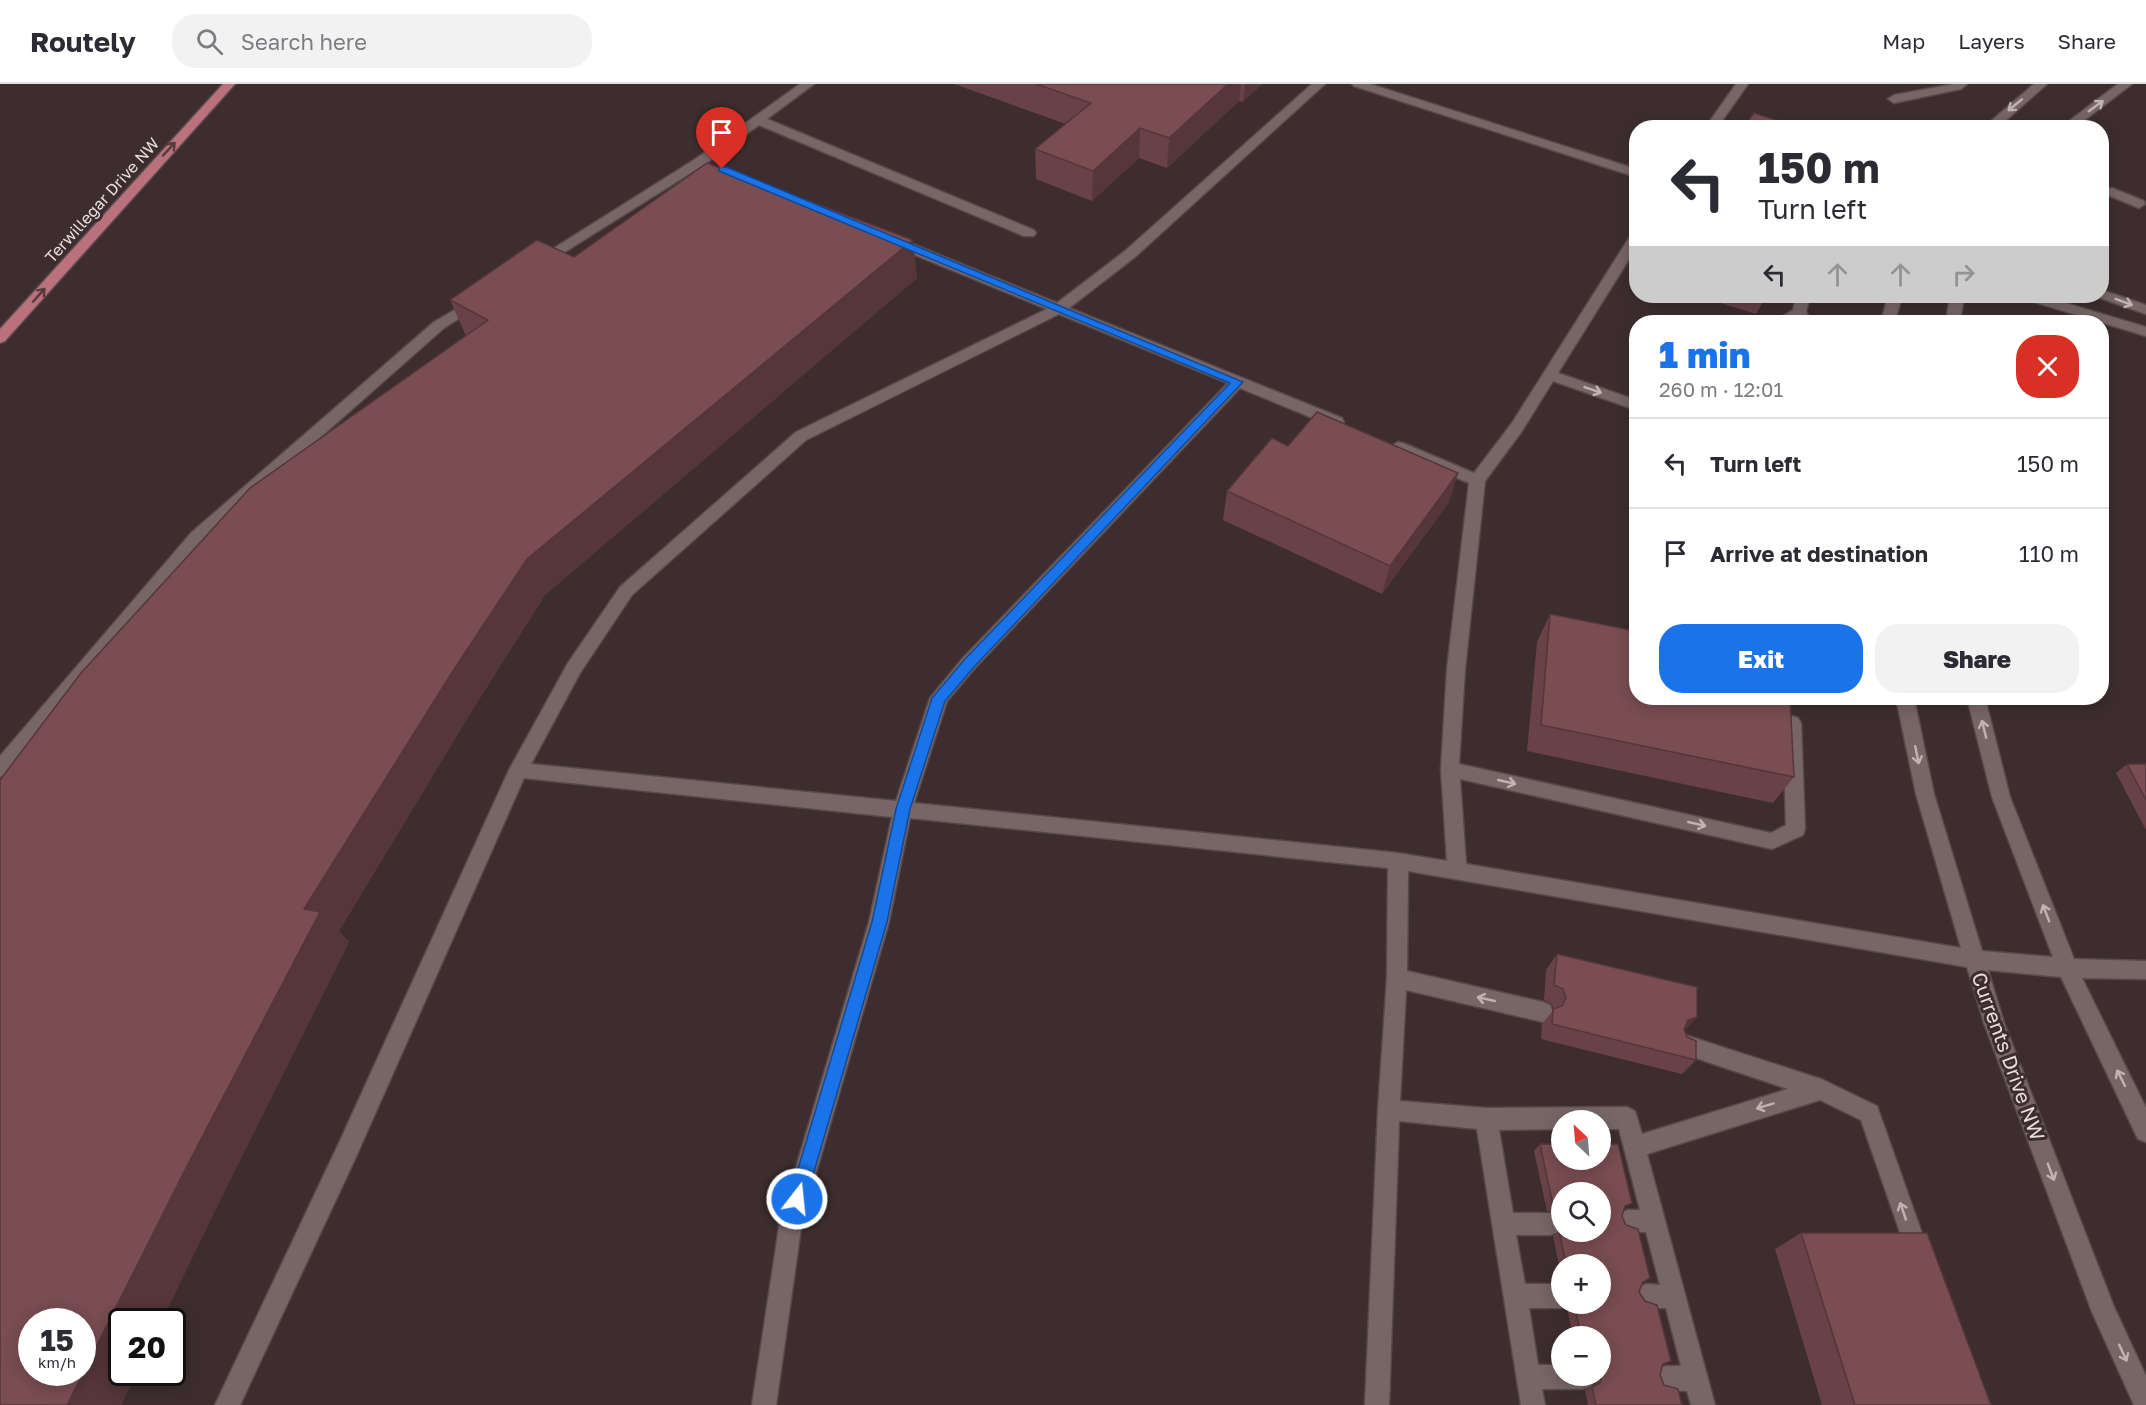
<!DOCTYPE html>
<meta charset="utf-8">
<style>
:root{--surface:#fff;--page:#f2f2f3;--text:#2b2b33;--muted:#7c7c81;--line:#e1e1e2;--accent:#1a73e8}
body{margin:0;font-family:"Golos Text",sans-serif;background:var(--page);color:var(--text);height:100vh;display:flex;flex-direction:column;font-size:22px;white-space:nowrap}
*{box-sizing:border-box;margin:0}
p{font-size:20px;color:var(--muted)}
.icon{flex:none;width:33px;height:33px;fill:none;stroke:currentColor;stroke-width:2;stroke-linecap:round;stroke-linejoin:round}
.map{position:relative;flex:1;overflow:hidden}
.details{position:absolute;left:1629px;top:231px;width:480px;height:390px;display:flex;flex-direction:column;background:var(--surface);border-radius:24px;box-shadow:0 3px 15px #0003}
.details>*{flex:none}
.top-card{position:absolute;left:1629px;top:36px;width:480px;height:183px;border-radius:24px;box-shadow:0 3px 15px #0003;background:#fff;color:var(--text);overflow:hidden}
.needle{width:39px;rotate:334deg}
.tools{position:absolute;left:1551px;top:1026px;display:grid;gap:12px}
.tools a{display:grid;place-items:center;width:60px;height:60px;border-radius:50%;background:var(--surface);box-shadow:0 3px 15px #0003;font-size:30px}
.speed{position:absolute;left:18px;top:1224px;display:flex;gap:12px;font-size:30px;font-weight:700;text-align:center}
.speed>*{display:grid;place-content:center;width:78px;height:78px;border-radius:50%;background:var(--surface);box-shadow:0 3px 15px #0003;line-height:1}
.speed small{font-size:15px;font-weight:400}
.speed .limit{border:3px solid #111;border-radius:9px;background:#fff;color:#111}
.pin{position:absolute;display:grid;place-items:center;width:51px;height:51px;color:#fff;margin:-62px -26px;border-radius:50% 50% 50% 0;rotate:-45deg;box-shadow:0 0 6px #0007}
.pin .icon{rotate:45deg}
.me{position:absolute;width:66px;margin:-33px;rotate:16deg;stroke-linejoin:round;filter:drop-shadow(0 0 4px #0008)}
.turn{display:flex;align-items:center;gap:21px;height:126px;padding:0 30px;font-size:27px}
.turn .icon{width:78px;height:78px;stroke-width:2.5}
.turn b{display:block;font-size:42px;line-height:51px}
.lanes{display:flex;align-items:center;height:57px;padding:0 30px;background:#0003;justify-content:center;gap:30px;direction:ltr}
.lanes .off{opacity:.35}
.round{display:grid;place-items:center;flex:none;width:63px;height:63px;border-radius:24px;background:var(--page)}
.headline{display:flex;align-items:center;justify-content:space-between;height:102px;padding:0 30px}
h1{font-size:36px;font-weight:800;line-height:45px;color:var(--accent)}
.action{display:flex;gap:12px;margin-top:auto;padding:12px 30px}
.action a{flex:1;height:69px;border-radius:24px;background:var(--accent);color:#fff;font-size:24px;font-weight:800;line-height:69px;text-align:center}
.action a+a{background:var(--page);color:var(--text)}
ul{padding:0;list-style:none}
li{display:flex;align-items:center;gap:18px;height:90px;padding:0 30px;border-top:2px solid var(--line)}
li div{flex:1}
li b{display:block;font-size:22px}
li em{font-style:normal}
header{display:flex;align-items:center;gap:36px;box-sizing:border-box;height:84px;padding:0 30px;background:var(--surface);border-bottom:2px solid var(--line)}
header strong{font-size:28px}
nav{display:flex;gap:33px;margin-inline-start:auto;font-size:21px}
.search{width:420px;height:54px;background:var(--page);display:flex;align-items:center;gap:15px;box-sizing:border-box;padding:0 21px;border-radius:24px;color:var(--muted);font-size:22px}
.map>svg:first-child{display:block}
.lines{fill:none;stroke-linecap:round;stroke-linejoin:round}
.minor-casing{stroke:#57494b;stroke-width:3}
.major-casing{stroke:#57494b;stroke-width:3}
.minor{fill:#786667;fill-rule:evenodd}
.major{fill:#ba717b;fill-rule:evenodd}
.wall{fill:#684247;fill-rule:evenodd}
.shaded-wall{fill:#553639}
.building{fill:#794d52;stroke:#553639;stroke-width:1.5;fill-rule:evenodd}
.oneway{stroke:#c1b3b4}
.oneway2{stroke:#563b3e}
.route{fill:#1a73e8;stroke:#114b97;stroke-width:1.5}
.labels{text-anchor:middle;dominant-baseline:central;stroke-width:6;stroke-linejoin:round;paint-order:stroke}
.far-street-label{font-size:16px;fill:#e8ddde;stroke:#3d2d2f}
.street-label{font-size:20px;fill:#e8ddde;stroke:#3d2d2f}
</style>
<header>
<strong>Routely</strong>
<div class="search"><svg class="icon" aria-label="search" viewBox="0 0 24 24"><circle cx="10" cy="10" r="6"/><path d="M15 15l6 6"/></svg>Search here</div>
<nav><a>Map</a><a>Layers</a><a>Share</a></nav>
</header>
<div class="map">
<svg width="2146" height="1321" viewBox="0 0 2146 1321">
<rect width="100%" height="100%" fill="#3d2d2f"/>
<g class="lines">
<g class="minor-casing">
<g id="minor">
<path d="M800,0H814L767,35L1034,146L1036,149L1034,152H1024L759,41L705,80L544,181H534L532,178L697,74Z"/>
<path d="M1312,0H1325L1135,173L1069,224L1342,334L1344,338L1342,342H1332L1240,304L975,584L947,617L914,719L1398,769L1447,777L1441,685L1447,585L1469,399L1393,367L1390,363L1398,358L1403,359L1474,389L1512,339L1629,154L1636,150V164L1558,289L1636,316V326L1553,297L1522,347L1485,397L1465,585L1459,680L1771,749L1786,741L1783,639L1786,634L1792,632L1798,634L1801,639L1805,745L1803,751L1772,765L1460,695L1466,780L1961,864L1916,710L1896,614H1914L1934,710L1982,867L2053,873L1992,713L1967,614H1985L2010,713L2074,875L2146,877V895L2082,894L2146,1024V1058L2138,1055L2061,893L1988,886L2004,939L2114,1223L2146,1292V1321H2134L2092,1228L1984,939L1967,883L1408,787L1407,887L1543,918L1550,921L1553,928L1550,935L1543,938L1406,906L1400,1017L1486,1024L1627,1023L1635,1027L1642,1050L1788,1005L1675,967L1672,960L1675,953L1682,950L1821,995L1877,1022L1930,1172L1927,1180L1919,1183L1911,1180L1861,1036L1820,1016L1647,1070L1715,1321H1691L1687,1307L1666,1306L1657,1303L1654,1294L1657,1285L1666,1282H1681L1666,1224H1646L1638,1220L1634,1212L1638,1204L1646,1200L1660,1201L1646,1148H1628L1620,1145L1617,1137L1620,1129L1628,1126H1640L1619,1045H1600V1036H1562V1045L1499,1046L1513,1129H1550L1558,1132L1561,1140L1558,1148L1550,1151H1516L1525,1200H1562V1220H1571L1562,1224H1529L1538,1281H1562V1292L1594,1293L1591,1302L1582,1305H1542L1545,1321H1521L1477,1045L1399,1037L1389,1321H1365L1378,1026L1387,894L1388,784L910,734L889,838L802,1137L776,1321H752L780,1137L869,838L892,733L524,694L355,1075L240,1321H215L339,1059L509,686L568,579L620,503L796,348L1047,225L888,160L886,157L888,154H898L1057,219L1125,167ZM1059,230L1228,299L963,574L930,614L896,717L531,680L580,589L632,511L806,356Z"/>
<path d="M1352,0H1370L1636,85V93L1354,2Z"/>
<path d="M1736,0H1748L1717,44H1705Z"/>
<path d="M1954,0H1967L1961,5L1894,19L1888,15L1894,11Z"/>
<path d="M2034,0H2047L1997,44H1983Z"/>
<path d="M2118,0H2132L2074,44H2060Z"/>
<path d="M2112,104L2144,117L2145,120L2139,124L2110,112L2102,113V105Z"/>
<path d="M2102,206L2146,221V230L2097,213L2096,212H2102Z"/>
<path d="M1796,212H1810L1806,228L1813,238H1799L1797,235L1792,238H1776L1778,235L1793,226Z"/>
<path d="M1888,212H1902L1895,238H1881Z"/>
<path d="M1950,212H1964L1960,238H1946Z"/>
<path d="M2022,212H2042L2146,243V252L2024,215Z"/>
<path d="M475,214L480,215L482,218L480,221L444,244L203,457L6,690L0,693V672L191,449L434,238Z"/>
</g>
</g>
<g class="major-casing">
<path id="major" d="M223,0H235L5,257L0,259V245Z"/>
</g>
<use href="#minor" class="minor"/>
<use href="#major" class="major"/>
</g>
<g class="wall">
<path d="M954,0H1262L1243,18L1239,17L1167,84L1139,74L1092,117L1036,95L1035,65L1066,40Z"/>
<path d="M707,79L913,156L917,194L545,511L473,625L339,847L349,858L227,1102L161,1238H122V1288H137L121,1321H0V696L81,589L250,404L466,252L450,216L537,156L574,173ZM32,1238H82V1288H32Z"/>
<path d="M1698,212H1766L1756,230Z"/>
<path d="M1288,362L1458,389L1449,418L1382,510L1223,436L1227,407Z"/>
<path d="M1550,530L1794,693L1773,719L1527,667L1537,558Z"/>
<path d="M2127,680H2146V746L2116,689Z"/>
<path d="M1557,870L1697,933L1684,946L1696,976L1682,990L1541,955L1542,940L1554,925L1552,920L1544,916L1546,886Z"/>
<path d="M1540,1060L1624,1125L1622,1132L1643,1199L1639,1208L1663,1281L1660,1291L1664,1301L1682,1321H1588L1585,1306L1593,1302L1596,1292H1594H1600V1252H1573L1567,1224L1573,1220H1600V1180H1562V1196L1553,1152L1561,1146L1562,1144V1148H1600L1562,1108V1136L1559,1130L1547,1127L1534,1067Z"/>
<path d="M1801,1149L1991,1321H1822L1775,1165Z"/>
</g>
<g class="shaded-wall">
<path d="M1228,0H1241L1239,17L1167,84L1169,54Z"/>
<path d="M1245,0H1262L1243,18Z"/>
<path d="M1140,44L1139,74L1092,117L1093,87Z"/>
<path d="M913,156L917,194L545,511L473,625L339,847L349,858L227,1102L161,1238H122V1288H137L121,1321H67L188,1080L304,825L451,590L527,475Z"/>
<path d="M1458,389L1449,418L1382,510L1390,482Z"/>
<path d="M1697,933L1682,948L1688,936Z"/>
</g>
<g class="building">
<path d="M1036,0H1228L1169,54L1140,44L1093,87L1035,65L1091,19Z"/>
<path d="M1754,29L1801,44H1743Z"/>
<path d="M707,79L913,156L527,475L451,590L304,825L320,828L188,1080L67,1321H0V696L81,589L250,404L488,236L450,216L537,156L574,173ZM32,1238H82V1288H32Z"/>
<path d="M1317,328L1458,389L1390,482L1227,407L1272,354L1288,362Z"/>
<path d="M1550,530L1636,547V614H1790L1794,693L1541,641Z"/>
<path d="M2127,680H2146V716Z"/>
<path d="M1557,870L1697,903V933L1688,936L1684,945L1687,953L1696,957V976L1552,940L1553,925L1562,922L1566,914L1563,905L1554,901Z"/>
<path d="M1540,1060H1562V1076H1600V1060H1618L1632,1119L1625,1122L1622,1132L1626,1141L1638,1145L1650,1194L1643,1198L1639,1208L1645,1217L1657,1221L1671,1277L1663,1280L1660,1291L1664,1301L1678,1305L1682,1321H1596L1592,1303L1600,1299L1603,1288L1600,1287V1252H1581L1574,1220H1600V1180H1566L1559,1147L1562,1146V1148H1600V1108H1562V1123L1553,1121Z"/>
<path d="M1801,1149H1927L1991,1321H1855Z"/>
</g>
<defs><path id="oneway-shaft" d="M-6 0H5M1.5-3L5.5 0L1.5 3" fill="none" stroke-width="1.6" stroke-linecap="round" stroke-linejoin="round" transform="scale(1.5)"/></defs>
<g class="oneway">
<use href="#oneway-shaft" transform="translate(2015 21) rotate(141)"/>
<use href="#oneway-shaft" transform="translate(2096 22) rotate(-36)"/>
<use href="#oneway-shaft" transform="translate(2124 218) rotate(20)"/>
<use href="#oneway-shaft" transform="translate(1593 306) rotate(19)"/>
<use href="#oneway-shaft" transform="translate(1984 645) rotate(-104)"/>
<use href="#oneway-shaft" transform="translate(1917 671) rotate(78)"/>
<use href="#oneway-shaft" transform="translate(1507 698) rotate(13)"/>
<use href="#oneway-shaft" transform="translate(1697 740) rotate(13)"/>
<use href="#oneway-shaft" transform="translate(2046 829) rotate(-111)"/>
<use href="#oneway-shaft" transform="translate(1486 915) rotate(-167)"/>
<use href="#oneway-shaft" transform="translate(2121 994) rotate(-116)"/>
<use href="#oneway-shaft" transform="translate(1765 1022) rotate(163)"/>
<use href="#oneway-shaft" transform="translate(2051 1088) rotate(69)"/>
<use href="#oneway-shaft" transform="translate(1903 1127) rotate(-109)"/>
<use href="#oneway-shaft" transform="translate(2123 1269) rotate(65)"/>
</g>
<g class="oneway2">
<use href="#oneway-shaft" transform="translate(169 65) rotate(-47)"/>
<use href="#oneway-shaft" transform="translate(39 211) rotate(-48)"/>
</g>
<path class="route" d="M719,83H726L1243,298L974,583L945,617L910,725L887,838L806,1115L803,1121L797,1124L791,1121L789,1115L872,838L896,725L932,614L965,575L1230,299L719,87Z"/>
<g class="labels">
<g class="far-street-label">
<text transform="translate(102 116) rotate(-48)">Terwillegar Drive NW</text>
</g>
<g class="street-label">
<text transform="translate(2009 972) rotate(70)">Currents Drive NW</text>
</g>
</g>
</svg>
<div class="tools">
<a><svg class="needle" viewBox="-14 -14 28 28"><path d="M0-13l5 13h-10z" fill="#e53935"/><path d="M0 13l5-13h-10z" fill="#7c7c81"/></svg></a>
<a><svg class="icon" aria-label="search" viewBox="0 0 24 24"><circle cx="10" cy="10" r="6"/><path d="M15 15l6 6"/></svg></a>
<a>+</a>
<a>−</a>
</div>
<div class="speed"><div>15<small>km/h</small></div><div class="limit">20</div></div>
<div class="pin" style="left:722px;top:85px;background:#d93025"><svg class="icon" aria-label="arrive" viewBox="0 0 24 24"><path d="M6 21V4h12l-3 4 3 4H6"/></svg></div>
<svg class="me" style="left:797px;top:1115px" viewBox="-20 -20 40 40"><circle r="17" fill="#1a73e8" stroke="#fff" stroke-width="3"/><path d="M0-11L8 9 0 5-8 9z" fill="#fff"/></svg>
<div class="top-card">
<div class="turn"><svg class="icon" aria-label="left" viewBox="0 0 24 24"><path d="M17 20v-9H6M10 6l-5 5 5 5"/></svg><div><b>150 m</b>Turn left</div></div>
<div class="lanes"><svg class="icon" aria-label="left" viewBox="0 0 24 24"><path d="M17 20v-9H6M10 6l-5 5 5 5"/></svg><svg class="icon off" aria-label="ahead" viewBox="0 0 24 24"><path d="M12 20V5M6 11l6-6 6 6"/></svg><svg class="icon off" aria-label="ahead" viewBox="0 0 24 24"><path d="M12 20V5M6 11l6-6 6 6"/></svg><svg class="icon off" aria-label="right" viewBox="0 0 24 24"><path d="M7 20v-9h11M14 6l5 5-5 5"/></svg></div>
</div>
<section class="details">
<div class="headline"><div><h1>1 min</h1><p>260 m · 12:01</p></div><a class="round" style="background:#d93025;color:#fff"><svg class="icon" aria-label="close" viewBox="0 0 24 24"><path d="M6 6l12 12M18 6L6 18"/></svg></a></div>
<ul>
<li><svg class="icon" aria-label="left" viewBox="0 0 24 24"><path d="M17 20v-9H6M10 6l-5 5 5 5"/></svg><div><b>Turn left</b></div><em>150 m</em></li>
<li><svg class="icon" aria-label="arrive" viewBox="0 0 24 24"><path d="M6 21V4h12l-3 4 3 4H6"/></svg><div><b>Arrive at destination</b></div><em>110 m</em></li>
</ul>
<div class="action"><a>Exit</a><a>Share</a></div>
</section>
</div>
